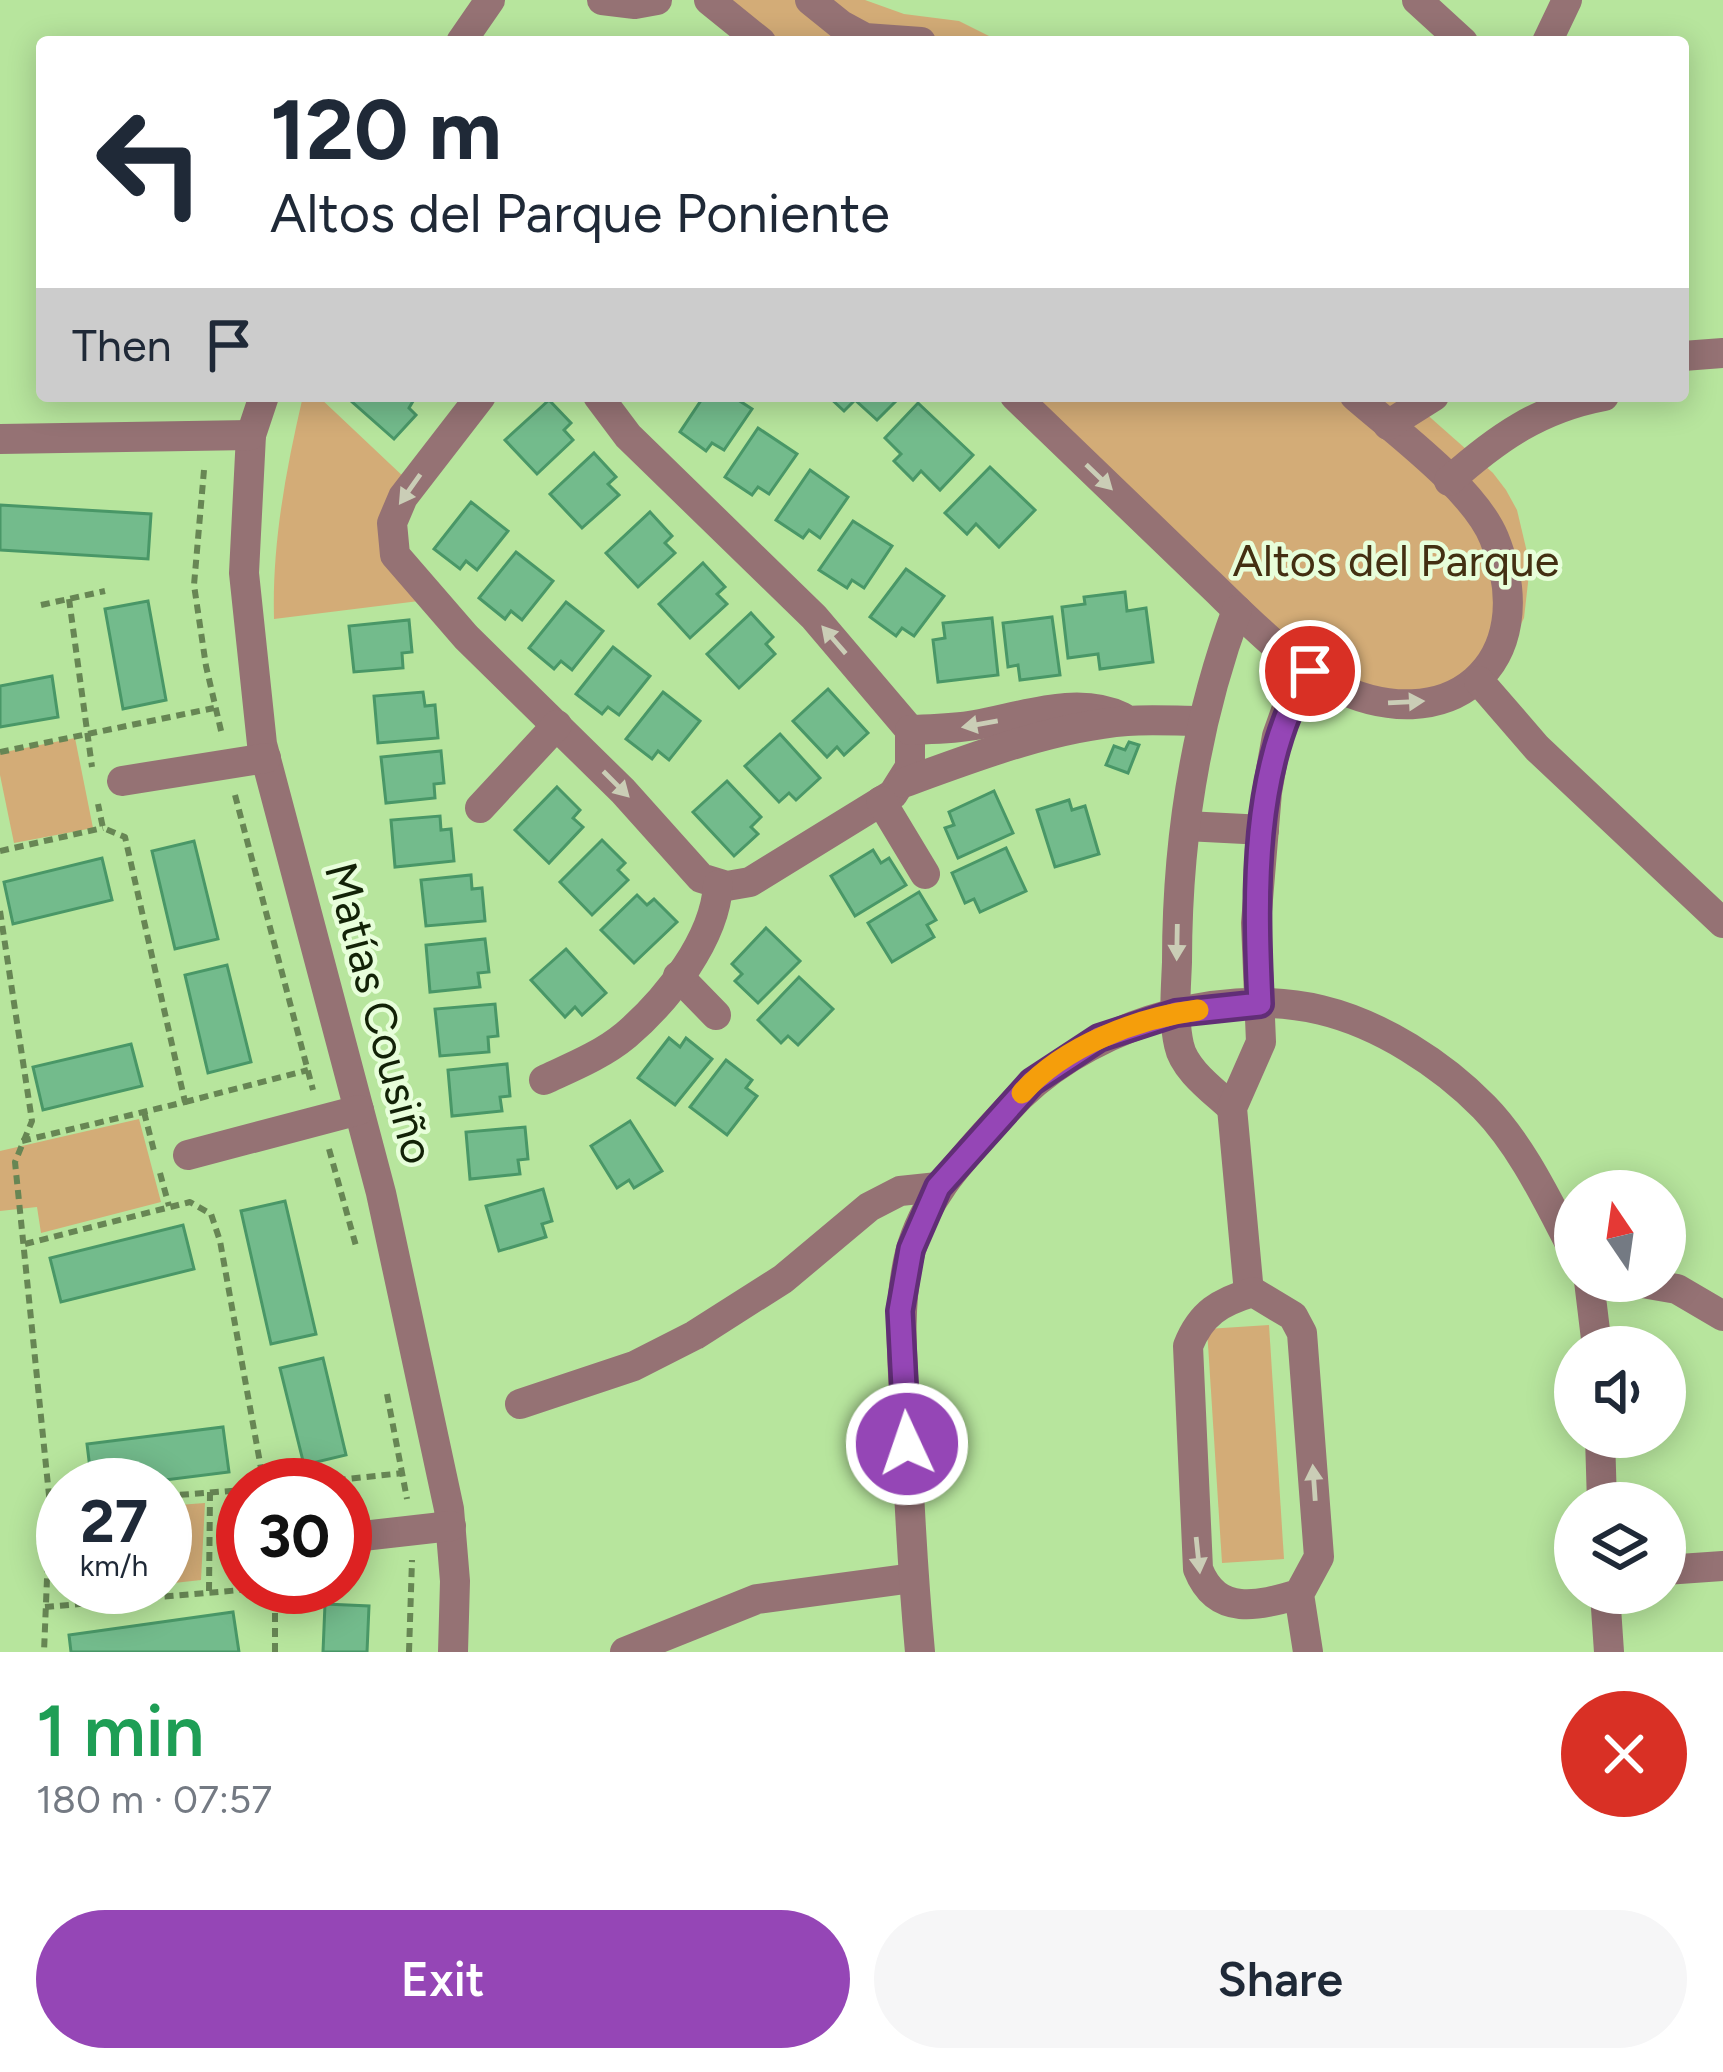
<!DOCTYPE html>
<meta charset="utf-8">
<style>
:root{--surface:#fff;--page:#f6f6f7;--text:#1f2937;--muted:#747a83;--accent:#9546b6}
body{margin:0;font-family:Figtree,sans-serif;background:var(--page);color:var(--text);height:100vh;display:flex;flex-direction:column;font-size:45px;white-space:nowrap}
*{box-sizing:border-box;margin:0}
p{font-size:39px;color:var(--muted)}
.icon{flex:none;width:66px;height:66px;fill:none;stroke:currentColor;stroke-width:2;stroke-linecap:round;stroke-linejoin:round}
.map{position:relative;height:1652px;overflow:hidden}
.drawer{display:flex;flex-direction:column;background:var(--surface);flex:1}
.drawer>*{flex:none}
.banner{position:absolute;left:36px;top:36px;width:1653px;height:366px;border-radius:12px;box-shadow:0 6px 30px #0003;background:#fff;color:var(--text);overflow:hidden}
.needle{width:78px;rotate:347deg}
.fabs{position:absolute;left:1554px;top:1170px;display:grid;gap:24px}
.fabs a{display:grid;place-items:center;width:132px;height:132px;border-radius:50%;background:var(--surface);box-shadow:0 6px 30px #0003;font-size:60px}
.speed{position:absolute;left:36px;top:1458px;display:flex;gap:24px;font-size:60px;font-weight:700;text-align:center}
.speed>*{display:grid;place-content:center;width:156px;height:156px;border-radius:50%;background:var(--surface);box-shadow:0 6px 30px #0003;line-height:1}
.speed small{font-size:30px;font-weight:400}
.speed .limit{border:18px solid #d22;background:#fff;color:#111}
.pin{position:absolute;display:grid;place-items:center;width:102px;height:102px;color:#fff;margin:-51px;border:6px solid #fff;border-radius:50%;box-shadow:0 3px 12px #0007}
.me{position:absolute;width:132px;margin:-66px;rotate:357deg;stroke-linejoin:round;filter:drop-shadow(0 0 9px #0008)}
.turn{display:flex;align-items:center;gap:42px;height:252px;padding:0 36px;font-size:54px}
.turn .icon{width:156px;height:156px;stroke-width:2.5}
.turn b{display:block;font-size:84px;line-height:102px}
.then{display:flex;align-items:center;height:114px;padding:0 36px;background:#0003;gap:24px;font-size:45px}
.round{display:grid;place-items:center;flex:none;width:126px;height:126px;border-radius:63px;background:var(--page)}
.overview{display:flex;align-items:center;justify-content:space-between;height:204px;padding:0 36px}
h1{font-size:72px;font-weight:600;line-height:90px;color:#1e9e55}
.action{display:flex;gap:24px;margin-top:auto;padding:24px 36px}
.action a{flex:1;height:138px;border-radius:72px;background:var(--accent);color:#fff;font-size:48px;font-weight:600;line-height:138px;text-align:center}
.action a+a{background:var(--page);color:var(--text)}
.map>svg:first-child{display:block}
.green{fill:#d3ac77}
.building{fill:#73bb8c;stroke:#499767;stroke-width:3}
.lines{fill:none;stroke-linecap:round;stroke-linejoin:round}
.path{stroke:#678654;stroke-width:6;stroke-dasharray:9 6;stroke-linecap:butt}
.minor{stroke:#957274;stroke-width:30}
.oneway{fill:#cacdb6}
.route-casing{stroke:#612e76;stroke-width:30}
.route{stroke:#9546b6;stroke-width:21}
.slow{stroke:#f59e0b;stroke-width:21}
.labels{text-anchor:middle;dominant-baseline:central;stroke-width:9;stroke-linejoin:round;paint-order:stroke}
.park-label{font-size:45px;fill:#432f12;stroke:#e7feda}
.street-label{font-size:45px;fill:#122207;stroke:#e7feda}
</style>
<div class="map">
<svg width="1723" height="1652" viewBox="0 0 1723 1652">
<rect width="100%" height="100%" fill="#b7e59d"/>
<g class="green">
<path d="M710,0H865L904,14L959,21L1001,42H755Z"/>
<path d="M303,396H318L407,480L389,501L419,601L274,619C272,542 286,470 303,396Z"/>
<path d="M1020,396H1406L1493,473L1506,490L1517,510L1530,565L1524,618L1511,644L1493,663L1414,696L1333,678Z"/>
<path d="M75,738L93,828L14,843L0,775V753Z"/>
<path d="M139,1119L161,1202L41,1233L37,1207L0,1211V1151Z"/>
<path d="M1269,1325L1284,1559L1222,1563L1207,1329Z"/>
<path d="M205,1503L201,1580L165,1584V1506Z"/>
</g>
<g class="building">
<path d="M353,396H416L409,408L416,415L394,439L350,400Z"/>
<path d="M704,396H732L752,409L724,450L712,443L706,451L680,432Z"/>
<path d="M828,396H901L877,420L855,400L844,411Z"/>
<path d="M549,400L571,423L564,430L573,440L537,474L505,440Z"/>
<path d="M918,403L973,455L940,490L921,471L913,480L894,461L901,454L885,438Z"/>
<path d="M758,428L797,454L769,494L758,487L752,495L725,477Z"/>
<path d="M594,453L616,477L608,484L619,495L582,528L550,494Z"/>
<path d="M990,467L1035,510L999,547L976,524L967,534L945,513Z"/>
<path d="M810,470L848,497L820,538L809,530L803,538L776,520Z"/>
<path d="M471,502L508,531L477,570L466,561L460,569L434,549Z"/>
<path d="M0,505L151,514L148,559L0,550Z"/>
<path d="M650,512L672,536L665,543L675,553L638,587L606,553Z"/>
<path d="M853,521L892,546L864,588L852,580L847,588L819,570Z"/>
<path d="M516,552L553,581L522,620L511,611L505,619L479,598Z"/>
<path d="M703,563L725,587L717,594L727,604L690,638L659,604Z"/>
<path d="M906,569L944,596L914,636L902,628L896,636L870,617Z"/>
<path d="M1125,592L1127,611L1146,608L1153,662L1100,669L1098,654L1068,658L1062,607L1085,604L1084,597Z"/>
<path d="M148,601L166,700L123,709L105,609Z"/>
<path d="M566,602L603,631L572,670L561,661L554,669L529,648Z"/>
<path d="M751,613L773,637L766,644L775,654L739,688L707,654Z"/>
<path d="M1052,617L1060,675L1020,680L1018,665L1008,667L1003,623Z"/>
<path d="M992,618L998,675L938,682L933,640L945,638L943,623Z"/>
<path d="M409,620L412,652L402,653L403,668L354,672L349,626Z"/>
<path d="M613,647L650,676L619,715L608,707L602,714L576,694Z"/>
<path d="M52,676L58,717L0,727V686Z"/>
<path d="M828,689L868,733L844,755L837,747L827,757L793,721Z"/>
<path d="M423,692L425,706L435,705L438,738L378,743L374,696Z"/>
<path d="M663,692L700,721L669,760L658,751L652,759L626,739Z"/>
<path d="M780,734L820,778L796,800L789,793L779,802L745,766Z"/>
<path d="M1129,742L1139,745L1128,773L1106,765L1114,746L1125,750Z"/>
<path d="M441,751L444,783L434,784L435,798L386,803L381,757Z"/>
<path d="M727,781L761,817L751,827L758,834L734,856L693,812Z"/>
<path d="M557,787L580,810L573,818L583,827L549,863L515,830Z"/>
<path d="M994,791L1013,833L958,858L945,828L954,825L949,812Z"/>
<path d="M1069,800L1072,810L1085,806L1099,854L1055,867L1037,810Z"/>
<path d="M440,816L441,830L451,829L454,861L395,867L391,820Z"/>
<path d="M602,840L625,863L618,870L628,880L592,915L560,882Z"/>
<path d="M194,841L218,939L175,949L152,851Z"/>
<path d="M1006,848L1026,891L980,912L974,899L965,903L952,873Z"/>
<path d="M873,850L881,863L889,858L906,885L855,916L831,876Z"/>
<path d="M102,858L112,900L13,924L4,882Z"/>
<path d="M471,875L472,889L482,888L485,921L426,926L421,880Z"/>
<path d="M919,892L936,920L927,925L934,937L892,962L868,923Z"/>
<path d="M637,895L647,905L654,899L677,922L634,963L601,930Z"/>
<path d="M766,928L800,961L758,1003L735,981L742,974L732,964Z"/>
<path d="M485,939L489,972L478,973L480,987L430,992L426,945Z"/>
<path d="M566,949L606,993L582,1015L575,1007L565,1017L531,980Z"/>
<path d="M227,965L251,1062L208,1073L185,975Z"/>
<path d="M799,977L833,1009L798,1045L788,1036L781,1043L758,1020Z"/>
<path d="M495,1004L498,1036L488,1037L489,1052L440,1056L435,1009Z"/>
<path d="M669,1038L680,1047L686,1038L712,1059L675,1105L638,1078Z"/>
<path d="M131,1044L142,1086L43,1110L33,1067Z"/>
<path d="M726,1060L752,1080L746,1088L757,1096L727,1135L690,1107Z"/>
<path d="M507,1064L510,1096L500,1097L502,1111L452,1116L448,1070Z"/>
<path d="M630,1121L662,1171L634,1188L629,1180L617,1188L591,1146Z"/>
<path d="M525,1127L528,1159L518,1160L520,1174L470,1179L466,1132Z"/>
<path d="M543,1189L552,1221L542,1224L546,1237L499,1251L486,1206Z"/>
<path d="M285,1201L316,1334L271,1344L241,1211Z"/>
<path d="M183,1225L194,1269L61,1302L50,1258Z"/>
<path d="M323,1358L346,1455L304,1465L280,1368Z"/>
<path d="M223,1427L229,1472L125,1485H92L87,1444Z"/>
<path d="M325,1604L369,1606L367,1652H323Z"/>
<path d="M233,1612L239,1652H71L69,1635Z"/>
</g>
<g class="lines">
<g class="path">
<path d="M204,470L194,585L206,666L222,735"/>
<path d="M69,599L92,767"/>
<path d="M41,605L105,591"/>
<path d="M0,752L214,708"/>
<path d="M235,795L313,1090"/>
<path d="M0,851L103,828"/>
<path d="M0,911L32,1121L15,1162L50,1505L44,1652"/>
<path d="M185,1102L308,1070"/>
<path d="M144,1112L155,1155"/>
<path d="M22,1141L185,1102L125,837L103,828L98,804"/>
<path d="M329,1149L356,1246"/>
<path d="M160,1173L169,1206"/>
<path d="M25,1244L190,1202L211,1214L220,1241L264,1485"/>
<path d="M387,1394L407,1499"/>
<path d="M292,1485L403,1473"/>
<path d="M165,1496L243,1490"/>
<path d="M209,1591L210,1492"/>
<path d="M45,1607L275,1587"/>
<path d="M275,1652V1587"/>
<path d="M409,1652L412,1560"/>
</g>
<g class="minor">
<path d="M602,0L635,4L657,0"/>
<path d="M709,0L761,42"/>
<path d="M810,0L841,25L865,38L921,42"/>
<path d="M1417,0L1463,42"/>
<path d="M461,42L490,0"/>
<path d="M1547,42L1567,0"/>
<path d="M1683,356L1723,353"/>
<path d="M264,396L251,435L244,573L262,744L381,1193L449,1509L455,1581L453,1652"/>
<path d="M481,396L403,497L392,523L395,555L466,637L623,791L701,878L727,886L750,882L893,794L910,767V730L814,617L628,436L598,396"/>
<path d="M1015,396C1078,457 1141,518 1205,579C1240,612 1287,662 1330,684C1447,744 1545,664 1494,538C1474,489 1396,432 1355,396"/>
<path d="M1388,425L1434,396"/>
<path d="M0,439L251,435"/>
<path d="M1449,481C1497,438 1540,408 1604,396"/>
<path d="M1479,681L1537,748L1723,923"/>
<path d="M910,730C932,729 953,729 975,725C1021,717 1078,695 1122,717"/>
<path d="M122,781L266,758"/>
<path d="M903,783C974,757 1052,727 1127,721C1151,719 1177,721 1202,721"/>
<path d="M881,801L925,874"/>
<path d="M480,808L557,725"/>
<path d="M1186,826L1264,830"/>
<path d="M678,976L716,1015"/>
<path d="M544,1080C572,1067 602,1055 626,1035C667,1000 715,939 718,885"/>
<path d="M1232,1108C1214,1091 1184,1070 1179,1045C1173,1019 1176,989 1177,962C1177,842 1195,723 1237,610"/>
<path d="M188,1155L359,1110"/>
<path d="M1589,1281L1597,1347"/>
<path d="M1631,1281L1677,1289L1723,1316"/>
<path d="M1249,1293L1232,1108L1261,1042L1256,923L1267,792L1277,736L1288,705L1310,671"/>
<path d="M520,1404L634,1366L695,1335L783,1279L869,1207L900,1191L938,1187"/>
<path d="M1600,1437L1602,1503"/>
<path d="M345,1538L451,1526"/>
<path d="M1665,1570L1723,1566"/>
<path d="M1605,1593L1609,1652"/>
<path d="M1299,1594C1258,1606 1217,1617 1198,1569L1188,1346C1201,1313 1220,1302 1253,1292L1293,1316L1302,1333L1319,1557L1299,1594L1308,1652"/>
<path d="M625,1652L757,1599L913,1578"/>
<path d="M920,1652C913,1576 909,1501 906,1425C903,1367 896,1309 910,1253C925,1195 967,1154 1006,1111C1078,1030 1213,984 1321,1010C1380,1024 1442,1064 1484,1107C1523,1147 1549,1204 1575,1253"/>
</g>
</g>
<defs><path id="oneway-solid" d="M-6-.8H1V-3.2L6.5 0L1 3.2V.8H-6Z" transform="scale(3)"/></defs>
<g class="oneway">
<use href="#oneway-solid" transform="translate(1099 477) rotate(44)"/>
<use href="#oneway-solid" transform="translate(410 489) rotate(125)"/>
<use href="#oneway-solid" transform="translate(834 640) rotate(-131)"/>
<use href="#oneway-solid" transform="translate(1406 702) rotate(-3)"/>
<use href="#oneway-solid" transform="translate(980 724) rotate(170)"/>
<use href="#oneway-solid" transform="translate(616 784) rotate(45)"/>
<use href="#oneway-solid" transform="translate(1177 942) rotate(91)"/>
<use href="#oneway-solid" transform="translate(1314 1483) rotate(-94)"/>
<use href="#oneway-solid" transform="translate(1198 1555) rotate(84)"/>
</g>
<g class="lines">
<g class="route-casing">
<path id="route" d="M907,1444L900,1311L911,1249L938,1187L1032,1082L1099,1038L1176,1013L1260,1004C1255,897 1251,764 1310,671"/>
</g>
<use href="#route" class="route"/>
<path class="slow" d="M1022,1093C1064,1046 1137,1018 1198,1010"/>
</g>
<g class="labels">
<g class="park-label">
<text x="1396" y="560">Altos del Parque</text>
</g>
<g class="street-label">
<text transform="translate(380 1013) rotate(75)">Matías Cousiño</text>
</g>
</g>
</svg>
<div class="fabs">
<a><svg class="needle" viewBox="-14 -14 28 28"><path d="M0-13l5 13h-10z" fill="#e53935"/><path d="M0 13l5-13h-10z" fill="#747a83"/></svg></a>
<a><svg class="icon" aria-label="sound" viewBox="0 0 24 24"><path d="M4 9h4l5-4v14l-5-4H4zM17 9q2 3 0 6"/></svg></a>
<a><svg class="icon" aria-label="layers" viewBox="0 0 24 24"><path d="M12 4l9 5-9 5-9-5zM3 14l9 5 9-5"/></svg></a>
</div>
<div class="speed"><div>27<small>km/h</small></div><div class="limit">30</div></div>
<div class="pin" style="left:1310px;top:671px;background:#d93025"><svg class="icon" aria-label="arrive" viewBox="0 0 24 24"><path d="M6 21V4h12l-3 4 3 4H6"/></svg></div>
<svg class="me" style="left:907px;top:1444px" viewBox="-20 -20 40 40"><circle r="17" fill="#9546b6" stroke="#fff" stroke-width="3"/><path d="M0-11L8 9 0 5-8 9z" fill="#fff"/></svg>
<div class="banner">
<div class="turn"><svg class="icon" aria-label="left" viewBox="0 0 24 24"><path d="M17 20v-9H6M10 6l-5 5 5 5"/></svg><div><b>120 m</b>Altos del Parque Poniente</div></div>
<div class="then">Then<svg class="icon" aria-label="arrive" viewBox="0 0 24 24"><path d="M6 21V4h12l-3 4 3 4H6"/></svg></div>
</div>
</div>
<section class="drawer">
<div class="overview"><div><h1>1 min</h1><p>180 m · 07:57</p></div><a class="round" style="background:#d93025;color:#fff"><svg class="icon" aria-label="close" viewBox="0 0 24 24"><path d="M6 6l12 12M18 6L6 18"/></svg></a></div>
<div class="action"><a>Exit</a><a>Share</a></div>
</section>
